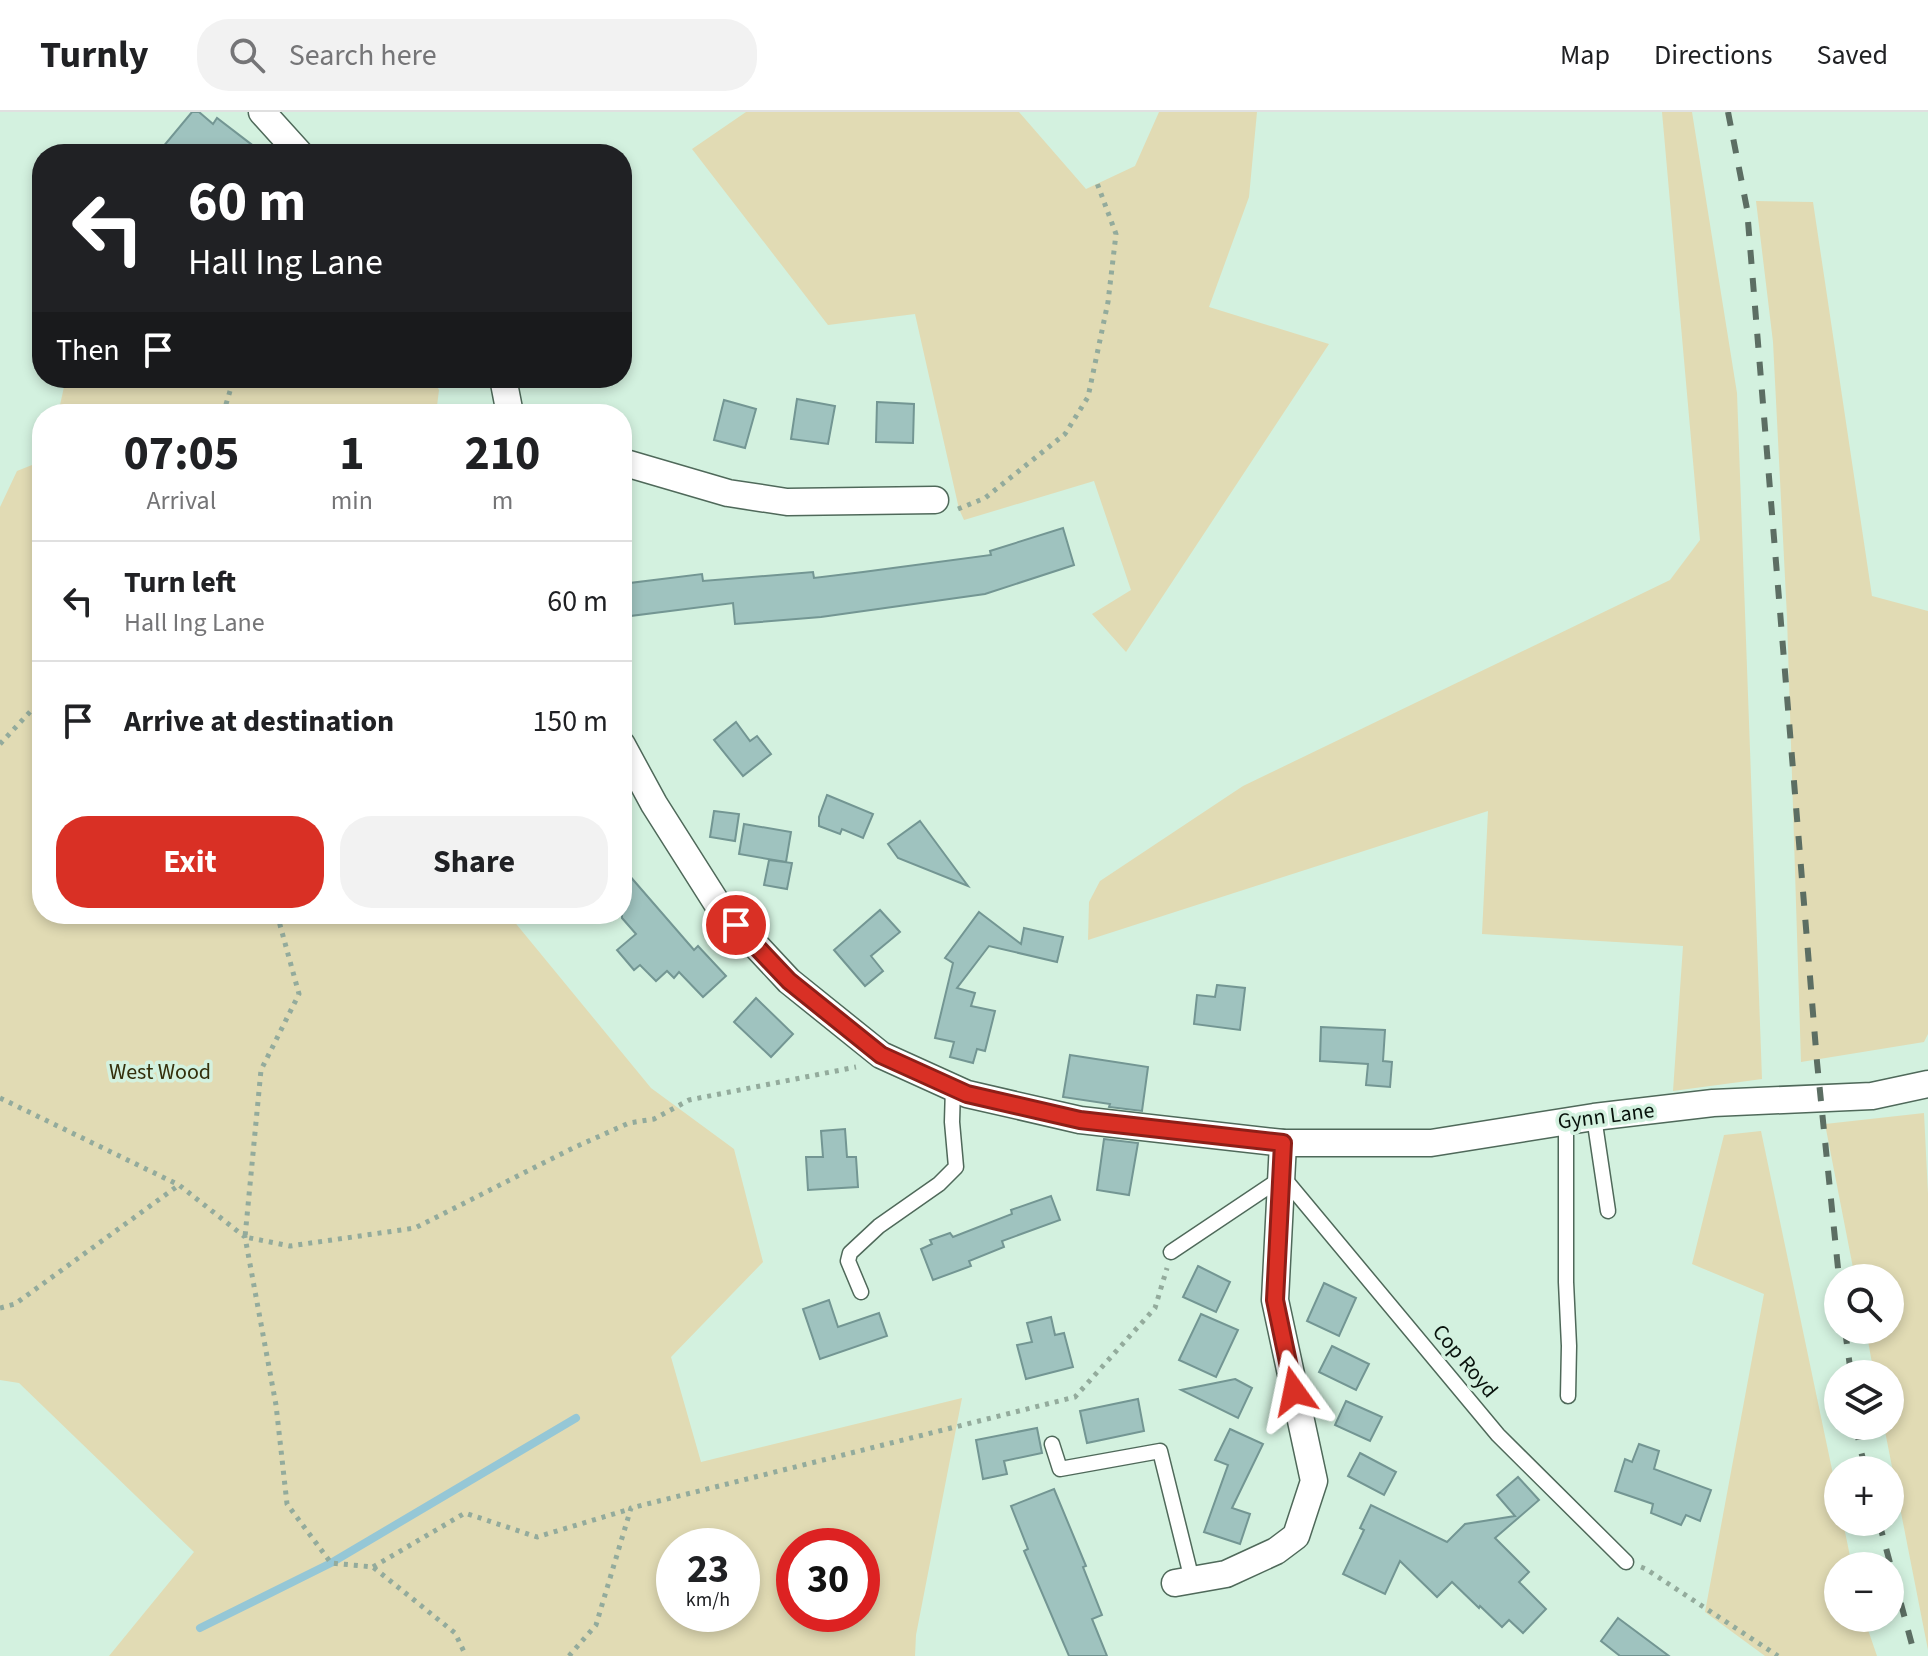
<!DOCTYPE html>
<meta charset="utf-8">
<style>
:root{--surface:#fff;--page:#f2f2f2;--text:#202124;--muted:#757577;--line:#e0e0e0;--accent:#d93025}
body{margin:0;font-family:"Source Sans 3",sans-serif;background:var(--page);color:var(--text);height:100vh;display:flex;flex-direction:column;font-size:30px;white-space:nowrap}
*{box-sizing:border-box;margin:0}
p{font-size:26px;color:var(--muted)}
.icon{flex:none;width:44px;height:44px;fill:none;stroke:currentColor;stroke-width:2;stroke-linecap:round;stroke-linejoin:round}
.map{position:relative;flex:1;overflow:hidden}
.details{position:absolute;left:32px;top:292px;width:600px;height:520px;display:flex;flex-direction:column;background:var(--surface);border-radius:32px;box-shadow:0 4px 12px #0003}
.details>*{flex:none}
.top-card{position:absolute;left:32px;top:32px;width:600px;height:244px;border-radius:32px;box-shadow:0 4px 12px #0003;background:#202124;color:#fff;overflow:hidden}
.fabs{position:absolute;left:1824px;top:1152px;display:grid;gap:16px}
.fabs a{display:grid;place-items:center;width:80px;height:80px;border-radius:50%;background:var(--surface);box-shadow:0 4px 12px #0003;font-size:40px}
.speed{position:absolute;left:656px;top:1416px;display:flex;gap:16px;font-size:40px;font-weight:700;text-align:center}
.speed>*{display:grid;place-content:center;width:104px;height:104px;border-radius:50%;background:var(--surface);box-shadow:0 4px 12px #0003;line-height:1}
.speed small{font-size:20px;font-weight:400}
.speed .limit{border:12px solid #d22;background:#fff;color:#111}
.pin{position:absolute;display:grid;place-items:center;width:68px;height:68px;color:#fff;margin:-34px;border:4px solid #fff;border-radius:50%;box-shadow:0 2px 8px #0007}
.me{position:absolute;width:88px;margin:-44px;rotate:348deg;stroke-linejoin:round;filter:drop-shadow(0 0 6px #0008)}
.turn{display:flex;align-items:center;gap:28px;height:168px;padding:0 24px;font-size:36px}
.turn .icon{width:104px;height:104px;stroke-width:2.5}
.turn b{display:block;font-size:56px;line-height:68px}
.then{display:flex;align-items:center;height:76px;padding:0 24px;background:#0003;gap:16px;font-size:30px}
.eta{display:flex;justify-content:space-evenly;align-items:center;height:136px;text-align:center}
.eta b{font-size:48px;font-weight:700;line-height:56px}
.cta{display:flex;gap:16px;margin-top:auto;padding:16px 24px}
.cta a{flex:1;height:92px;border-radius:32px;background:var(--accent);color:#fff;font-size:32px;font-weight:700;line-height:92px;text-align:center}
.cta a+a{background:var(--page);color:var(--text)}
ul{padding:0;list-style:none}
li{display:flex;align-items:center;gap:24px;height:120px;padding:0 24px;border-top:2px solid var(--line)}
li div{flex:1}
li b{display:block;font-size:30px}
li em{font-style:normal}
header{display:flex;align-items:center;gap:48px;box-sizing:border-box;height:112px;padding:0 40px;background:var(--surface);border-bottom:2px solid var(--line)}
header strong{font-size:38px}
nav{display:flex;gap:44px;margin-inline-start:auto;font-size:28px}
.search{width:560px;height:72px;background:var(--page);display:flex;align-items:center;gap:20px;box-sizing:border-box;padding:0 28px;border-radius:32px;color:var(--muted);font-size:30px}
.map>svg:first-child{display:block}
.green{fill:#e1dbb4;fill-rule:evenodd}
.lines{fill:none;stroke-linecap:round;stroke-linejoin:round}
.stream{stroke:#95c7d6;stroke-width:8}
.building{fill:#9fc3bf;stroke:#739693;stroke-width:2}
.service-casing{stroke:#4f695a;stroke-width:17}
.minor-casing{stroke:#4f695a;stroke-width:29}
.path{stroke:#93ab9c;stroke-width:5;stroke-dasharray:4 6;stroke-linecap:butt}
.service{stroke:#fff;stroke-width:14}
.minor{stroke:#fff;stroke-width:26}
.rail{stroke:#5c6e63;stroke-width:6;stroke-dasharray:14 14;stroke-linecap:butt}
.route-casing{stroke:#8d1f18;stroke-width:20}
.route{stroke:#d93025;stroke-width:14}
.labels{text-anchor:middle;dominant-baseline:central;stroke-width:7;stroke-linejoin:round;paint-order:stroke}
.park-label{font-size:22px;fill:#342f0c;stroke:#d3f1df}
.street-label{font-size:22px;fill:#08120c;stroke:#d3f1df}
</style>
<header>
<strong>Turnly</strong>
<div class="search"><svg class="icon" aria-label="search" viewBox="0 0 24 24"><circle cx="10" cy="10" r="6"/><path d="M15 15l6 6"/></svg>Search here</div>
<nav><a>Map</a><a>Directions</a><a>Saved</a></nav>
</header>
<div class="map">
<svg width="1928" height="1544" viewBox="0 0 1928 1544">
<rect width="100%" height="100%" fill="#d3f1df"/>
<g class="green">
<path d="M746,0H1019L1086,77L1135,54L1159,0H1257L1249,85L1209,195L1329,232L1126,540L1092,502L1131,478L1094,369L964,408L959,397L915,202L828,213L692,37Z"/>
<path d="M1662,0H1692L1737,281L1762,967L1673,979L1683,834L1482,822L1488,699L1088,828L1089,790L1100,769L1243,674L1670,468L1700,428Z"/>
<path d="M1756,89L1813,90L1872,484L1928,499V922L1924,930L1801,950L1787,505L1773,230Z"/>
<path d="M66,266H432L439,278L436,302H58Z"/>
<path d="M42,349V802H508L651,976L734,1037L763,1150L671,1245L701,1350L962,1286L916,1523L915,1544H109L194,1440L19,1271L0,1268V395L17,359ZM674,1434H742V1502H674ZM794,1434H862V1502H794Z"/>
<path d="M1924,1001L1928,1082V1538L1884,1314H1890V1262H1874L1866,1218H1890V1166H1855L1825,1012Z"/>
<path d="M1761,1019L1838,1386V1410H1843L1852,1454H1838V1506H1864L1877,1544H1765L1705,1500L1764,1182L1692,1152L1724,1023Z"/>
</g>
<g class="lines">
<path class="stream" d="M200,1516L331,1451L576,1306"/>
</g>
<g class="building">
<path d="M192,0H199L213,12L217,6L264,42H157Z"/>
<path d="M797,287L835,294L828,332L791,327Z"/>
<path d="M724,288L756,297L745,336L714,328Z"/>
<path d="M877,290L914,292L913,331L876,330Z"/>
<path d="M1063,416L1074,453L985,482L821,505L735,512L733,491L622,505V472L702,462L703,469L813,460L814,466L863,460L991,443L990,439Z"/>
<path d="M736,610L750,629L757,624L771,642L743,664L714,628Z"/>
<path d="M827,683L873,702L863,726L842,717L840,722L819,714V705Z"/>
<path d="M714,699L739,702L735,729L710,725Z"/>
<path d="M920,709L968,774L898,746L888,732Z"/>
<path d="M744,712L791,720L786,750L739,742Z"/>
<path d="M769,748L792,751L787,777L764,773Z"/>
<path d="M622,755L694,838L698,834L726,864L703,885L679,860L674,866L667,859L656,869L640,853L634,858L617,838L636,822L622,806Z"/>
<path d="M880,798L900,820L871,844L883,859L865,874L834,838Z"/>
<path d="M979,800L1021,832L1024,816L1063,825L1057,850L989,834L957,876L975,881L971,894L995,899L985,939L977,937L973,951L950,945L954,930L935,926L953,851L945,846Z"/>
<path d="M1217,873L1245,876L1240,918L1194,912L1197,883L1215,885Z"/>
<path d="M756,886L793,922L771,945L734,910Z"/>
<path d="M1321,915L1385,918L1383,949L1392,950L1390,975L1366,973L1368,952L1320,949Z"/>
<path d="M1070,943L1148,955L1142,999L1109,995L1110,992L1063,985Z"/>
<path d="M845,1017L847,1045H856L858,1075L808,1078L806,1045H823L821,1019Z"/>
<path d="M1104,1027L1138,1031L1129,1083L1097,1078Z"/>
<path d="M1051,1084L1060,1108L1002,1129L1004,1135L969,1149L971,1154L933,1168L921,1137L932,1132L930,1128L950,1121L953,1125L1012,1102L1011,1098Z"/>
<path d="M1198,1154L1230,1170L1216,1200L1183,1185Z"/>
<path d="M1324,1171L1356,1186L1339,1224L1307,1209Z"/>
<path d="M829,1188L838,1215L879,1201L887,1224L820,1247L803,1197Z"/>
<path d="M1201,1202L1238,1218L1216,1265L1179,1248Z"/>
<path d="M1051,1205L1055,1223L1064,1221L1073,1255L1026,1267L1017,1233L1032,1230L1027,1211Z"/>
<path d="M1332,1234L1369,1252L1356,1278L1319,1260Z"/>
<path d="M1235,1267L1252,1276L1238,1306L1181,1278Z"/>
<path d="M1138,1287L1144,1319L1087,1331L1080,1299Z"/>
<path d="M1346,1289L1382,1305L1370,1329L1335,1313Z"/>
<path d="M1037,1316L1042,1341L1004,1349L1007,1362L983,1367L976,1328Z"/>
<path d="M1230,1317L1263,1332L1232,1396L1250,1402L1240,1432L1204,1420L1228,1353L1215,1348Z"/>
<path d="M1639,1332L1659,1339L1654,1357L1711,1378L1700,1409L1686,1403L1681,1413L1651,1401L1653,1392L1615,1379L1625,1347L1632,1350Z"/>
<path d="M1360,1341L1396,1360L1384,1383L1348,1364Z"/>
<path d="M1518,1365L1539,1388L1495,1426L1529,1460L1519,1470L1546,1497L1523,1521L1509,1508L1502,1515L1480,1494L1479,1496L1452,1470L1437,1485L1400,1449L1385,1482L1343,1462L1364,1418L1360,1416L1371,1393L1447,1430L1465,1412L1515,1404L1497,1383Z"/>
<path d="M1054,1377L1086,1454L1083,1455L1102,1503L1092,1507L1107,1544H1069L1024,1439L1028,1437L1011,1394Z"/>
<path d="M1618,1506L1669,1544H1620L1601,1529Z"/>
</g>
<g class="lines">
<g class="service-casing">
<g id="service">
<path d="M1594,1005L1608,1099"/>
<path d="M1566,1008V1170L1569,1234L1568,1284"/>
<path d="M1171,1140L1283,1065L1498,1323L1626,1450"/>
<path d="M861,1180L848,1149L850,1141L879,1114L939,1072L956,1055L952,1010L953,975"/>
<path d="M1052,1332L1060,1357L1160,1339L1192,1468"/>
</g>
</g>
<g class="minor-casing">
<g id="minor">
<path d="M262,0L300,42"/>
<path d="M503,266L510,302"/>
<path d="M622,350L728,381L787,390L935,388"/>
<path d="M622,633L654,692L718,793L789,869L881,943L967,982L1080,1008L1283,1031H1431L1594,1005L1713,991L1872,984L1928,972"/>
<path d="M1175,1471L1226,1462L1276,1439L1296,1424L1314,1369L1275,1188L1283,1031"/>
</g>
</g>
<g class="path">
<path d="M223,302L234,266"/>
<path d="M958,397L985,386L1065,322L1088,285L1108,190L1116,122L1097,71"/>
<path d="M0,632L42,587"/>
<path d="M277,802L299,882L261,958L245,1125L290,1134L415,1116L573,1036L629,1011L654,1007L689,988L856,955"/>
<path d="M0,986L179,1073L245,1125L276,1293L287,1392L331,1451L373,1455L455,1521L466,1544"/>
<path d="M0,1196L15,1192L179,1073"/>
<path d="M373,1455L465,1401L537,1425L630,1397"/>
<path d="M1641,1455L1646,1457L1778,1544"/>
<path d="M569,1544L596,1513L631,1396L1075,1285L1155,1196L1167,1156"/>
</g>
<use href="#service" class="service"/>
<use href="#minor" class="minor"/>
<g class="rail">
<path d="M1728,0L1747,97L1817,950L1839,1166"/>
<path d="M1845,1218L1851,1262"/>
<path d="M1857,1314L1859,1332L1866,1358"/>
<path d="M1879,1410L1915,1544"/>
</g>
</g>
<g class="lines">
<g class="route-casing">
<path id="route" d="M736,813L789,869L881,943L967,982L1080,1008L1283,1031L1275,1188L1294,1279"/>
</g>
<use href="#route" class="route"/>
</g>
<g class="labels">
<g class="park-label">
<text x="160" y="960">West Wood</text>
</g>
<g class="street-label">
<text transform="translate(1606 1004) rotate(-7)">Gynn Lane</text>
<text transform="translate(1465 1249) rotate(50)">Cop Royd</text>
</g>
</g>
</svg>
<div class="fabs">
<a><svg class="icon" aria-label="search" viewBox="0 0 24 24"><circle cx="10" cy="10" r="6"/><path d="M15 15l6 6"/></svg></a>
<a><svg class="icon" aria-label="layers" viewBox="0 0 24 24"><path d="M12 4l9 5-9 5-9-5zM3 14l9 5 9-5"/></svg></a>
<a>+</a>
<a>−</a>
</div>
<div class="speed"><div>23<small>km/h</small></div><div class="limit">30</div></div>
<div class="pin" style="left:736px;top:813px;background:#d93025"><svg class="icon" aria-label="arrive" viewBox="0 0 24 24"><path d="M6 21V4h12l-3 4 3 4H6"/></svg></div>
<svg class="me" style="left:1294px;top:1279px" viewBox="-20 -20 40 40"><path d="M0-17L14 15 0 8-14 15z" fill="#d93025" stroke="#fff" stroke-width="4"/></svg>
<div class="top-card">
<div class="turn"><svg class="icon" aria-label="left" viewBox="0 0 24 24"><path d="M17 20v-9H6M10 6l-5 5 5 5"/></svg><div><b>60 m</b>Hall Ing Lane</div></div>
<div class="then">Then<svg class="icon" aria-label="arrive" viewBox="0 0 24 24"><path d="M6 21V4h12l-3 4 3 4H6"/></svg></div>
</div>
<section class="details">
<div class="eta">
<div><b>07:05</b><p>Arrival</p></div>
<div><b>1</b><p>min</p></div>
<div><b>210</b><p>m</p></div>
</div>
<ul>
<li><svg class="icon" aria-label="left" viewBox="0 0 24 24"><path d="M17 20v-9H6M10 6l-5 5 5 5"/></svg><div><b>Turn left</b><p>Hall Ing Lane</p></div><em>60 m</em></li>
<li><svg class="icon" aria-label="arrive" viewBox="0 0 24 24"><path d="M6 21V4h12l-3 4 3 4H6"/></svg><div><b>Arrive at destination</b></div><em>150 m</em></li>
</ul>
<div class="cta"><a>Exit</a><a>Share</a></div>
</section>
</div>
